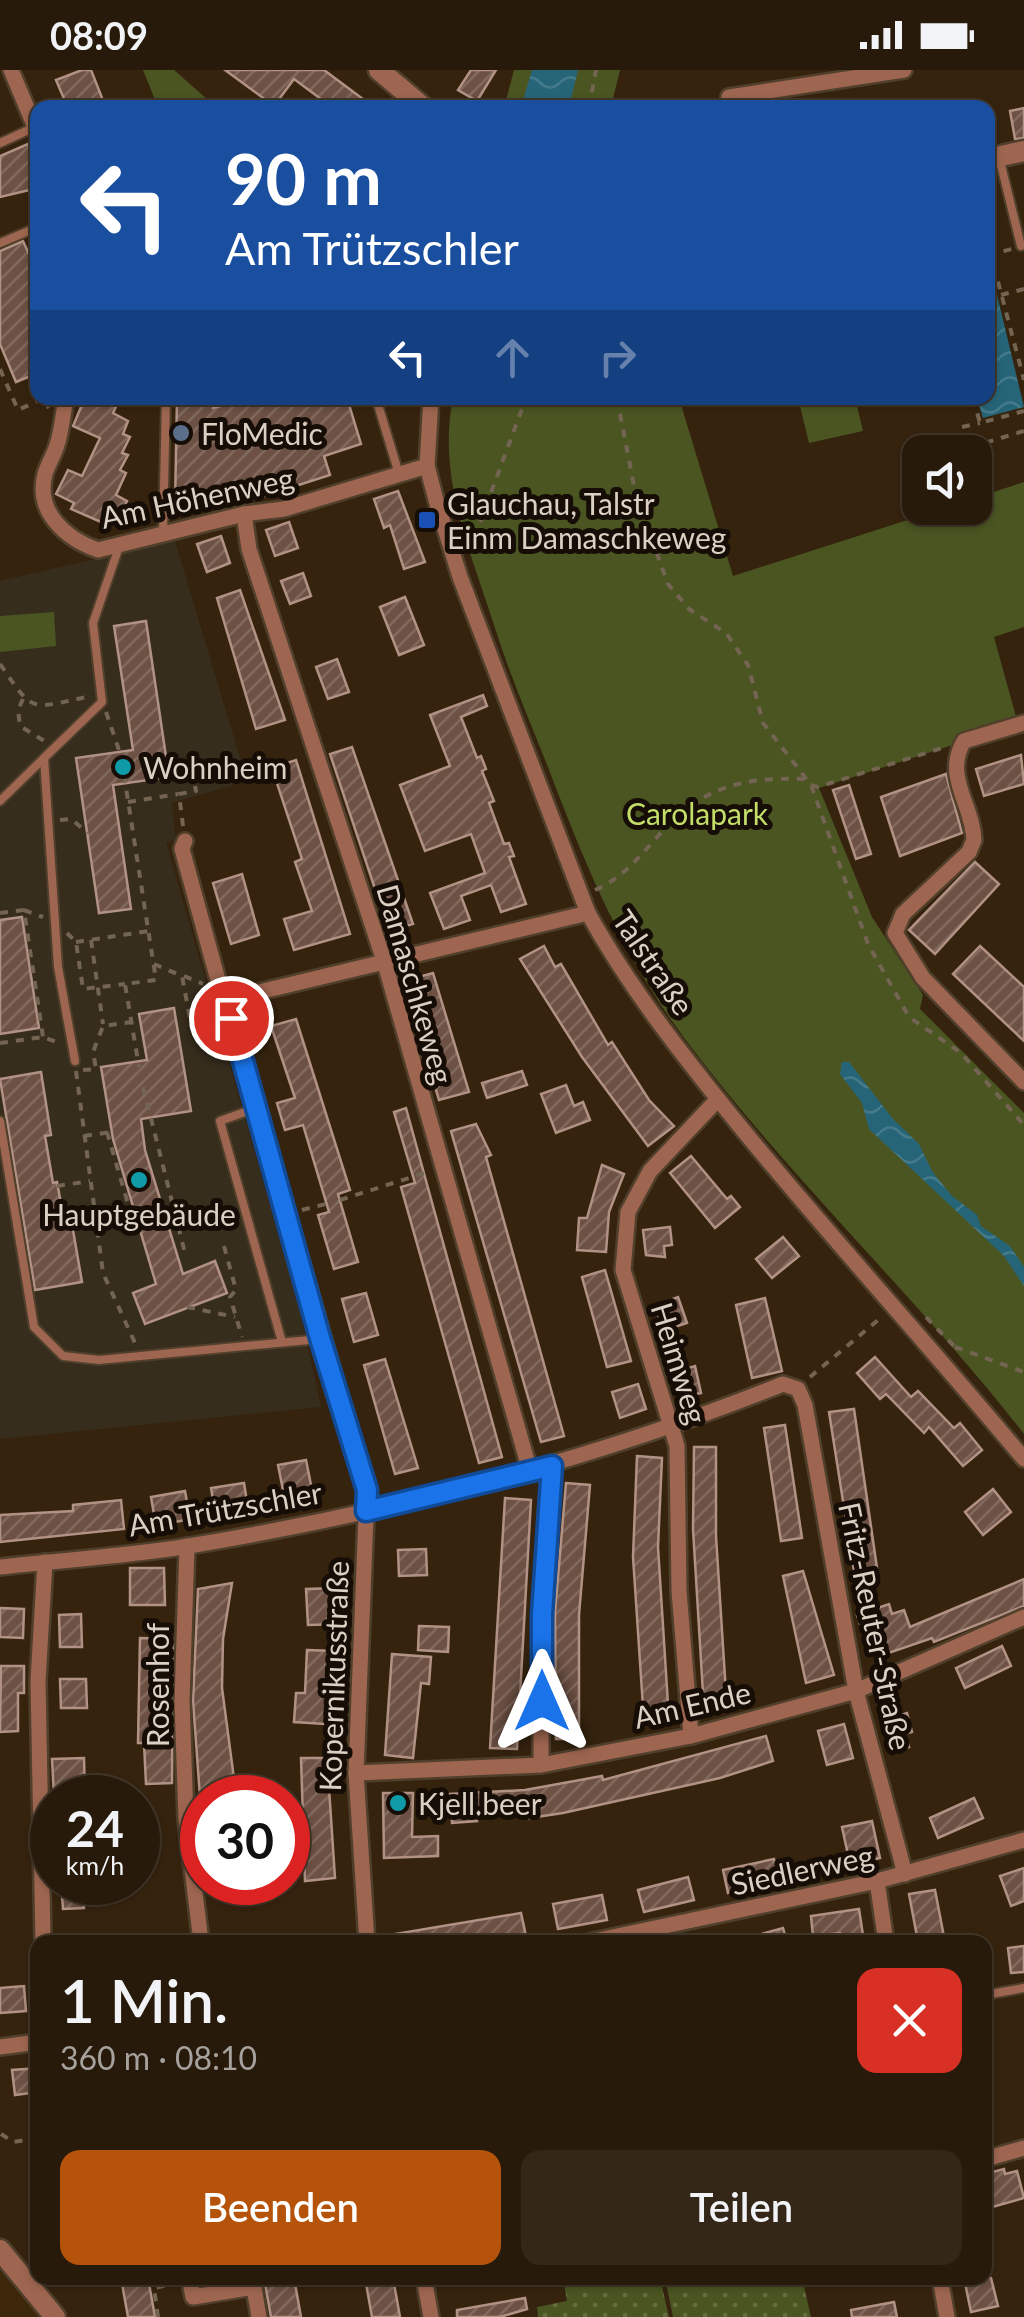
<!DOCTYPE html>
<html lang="de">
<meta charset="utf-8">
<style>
:root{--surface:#281a0a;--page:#342718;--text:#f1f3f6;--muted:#a5a19c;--line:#44382b;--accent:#b45309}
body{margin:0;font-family:Lato,sans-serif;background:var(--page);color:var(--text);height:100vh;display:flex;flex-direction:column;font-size:38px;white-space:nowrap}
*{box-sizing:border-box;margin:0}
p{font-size:32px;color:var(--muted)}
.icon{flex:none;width:55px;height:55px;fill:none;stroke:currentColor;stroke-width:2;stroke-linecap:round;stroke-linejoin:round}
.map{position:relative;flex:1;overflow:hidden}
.details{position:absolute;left:30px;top:1865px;width:962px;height:350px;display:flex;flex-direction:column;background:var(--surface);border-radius:20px;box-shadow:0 2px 8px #0004,0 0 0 2px var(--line)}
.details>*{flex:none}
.guide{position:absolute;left:30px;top:30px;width:965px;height:305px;border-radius:20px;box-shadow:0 2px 8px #0004,0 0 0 2px var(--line);background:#1a4fa0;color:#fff;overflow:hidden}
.controls{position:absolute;left:902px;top:365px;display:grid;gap:20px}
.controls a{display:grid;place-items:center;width:90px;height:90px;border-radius:20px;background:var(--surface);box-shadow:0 2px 8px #0004,0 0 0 2px var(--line);font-size:50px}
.speed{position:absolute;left:30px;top:1705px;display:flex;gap:20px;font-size:50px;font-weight:700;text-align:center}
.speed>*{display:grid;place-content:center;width:130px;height:130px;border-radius:50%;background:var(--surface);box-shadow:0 2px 8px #0004,0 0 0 2px var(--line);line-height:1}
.speed small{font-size:25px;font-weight:400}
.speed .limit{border:15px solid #d22;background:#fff;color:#111}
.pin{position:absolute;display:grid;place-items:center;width:85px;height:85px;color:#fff;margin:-42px;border:5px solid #fff;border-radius:50%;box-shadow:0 2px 10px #0007}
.me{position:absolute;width:110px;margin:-55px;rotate:0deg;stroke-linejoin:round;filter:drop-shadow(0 0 8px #0008)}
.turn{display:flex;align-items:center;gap:35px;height:210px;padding:0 30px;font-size:45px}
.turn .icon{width:130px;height:130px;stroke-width:2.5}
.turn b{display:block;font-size:70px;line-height:85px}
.lanes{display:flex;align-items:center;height:95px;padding:0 30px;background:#0003;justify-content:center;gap:50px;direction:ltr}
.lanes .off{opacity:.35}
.round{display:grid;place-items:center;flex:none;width:105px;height:105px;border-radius:20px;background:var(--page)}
.headline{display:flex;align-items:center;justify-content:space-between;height:170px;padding:0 30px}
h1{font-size:60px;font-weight:600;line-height:75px}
.button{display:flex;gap:20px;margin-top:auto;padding:20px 30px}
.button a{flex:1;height:115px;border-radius:20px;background:var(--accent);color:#fff;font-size:40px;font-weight:600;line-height:115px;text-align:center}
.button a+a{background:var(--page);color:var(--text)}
.status{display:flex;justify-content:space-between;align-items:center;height:70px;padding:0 50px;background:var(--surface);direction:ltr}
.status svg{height:28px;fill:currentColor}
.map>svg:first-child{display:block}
.built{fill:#3d270a}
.education{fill:#372d1d}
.grass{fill:url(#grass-dots)}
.green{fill:#4a5522}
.water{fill:url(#water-waves)}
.building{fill:url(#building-hatch);stroke:#b19284;stroke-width:2.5}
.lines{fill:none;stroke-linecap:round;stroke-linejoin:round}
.service-casing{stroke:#503f2b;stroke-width:12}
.minor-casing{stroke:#503f2b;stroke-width:20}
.tertiary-casing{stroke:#503f2b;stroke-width:25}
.path{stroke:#746452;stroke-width:4;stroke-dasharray:8 8;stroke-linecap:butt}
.service{stroke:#9e6650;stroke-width:8}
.minor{stroke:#9e6650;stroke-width:15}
.tertiary{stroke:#9e6650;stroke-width:20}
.route-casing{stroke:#114b97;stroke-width:25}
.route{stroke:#1a73e8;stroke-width:18}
.service-dot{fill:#5c6f8a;stroke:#160e06;stroke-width:4}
.transit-dot{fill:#1a4fb4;stroke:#160e06;stroke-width:4}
.culture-dot{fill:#0f9aa8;stroke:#160e06;stroke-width:4}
.labels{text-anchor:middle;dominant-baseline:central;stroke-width:10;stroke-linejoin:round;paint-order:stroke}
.poi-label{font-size:30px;fill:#dbd0c3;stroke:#160e06;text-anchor:start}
.street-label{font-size:30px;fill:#dbd0c3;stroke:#160e06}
.park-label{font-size:30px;fill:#c2dd68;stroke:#160e06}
</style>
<div class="status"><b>08:09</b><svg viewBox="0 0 49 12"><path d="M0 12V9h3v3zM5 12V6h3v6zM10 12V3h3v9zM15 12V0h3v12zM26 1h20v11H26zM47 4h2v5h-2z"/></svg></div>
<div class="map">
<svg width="1024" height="2247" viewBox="0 0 1024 2247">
<defs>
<pattern id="grass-dots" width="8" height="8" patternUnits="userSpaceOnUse" patternTransform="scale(2.5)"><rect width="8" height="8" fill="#4a5522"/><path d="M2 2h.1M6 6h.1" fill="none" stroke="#646c40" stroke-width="1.8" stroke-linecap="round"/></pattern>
<pattern id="water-waves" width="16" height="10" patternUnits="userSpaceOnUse" patternTransform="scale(2.5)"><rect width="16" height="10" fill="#266578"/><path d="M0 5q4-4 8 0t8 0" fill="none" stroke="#457a8a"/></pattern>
<pattern id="building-hatch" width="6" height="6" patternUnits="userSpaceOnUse" patternTransform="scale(2.5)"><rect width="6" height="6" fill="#6d5144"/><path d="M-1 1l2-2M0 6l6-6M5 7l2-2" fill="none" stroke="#81695d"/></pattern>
</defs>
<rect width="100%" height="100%" fill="#35230e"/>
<path class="built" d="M0,2201L40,2247H0Z"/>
<path class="education" d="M175,471L247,711L172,733L176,770L166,772L300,1241L321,1337L0,1369V511Z"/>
<g class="grass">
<path d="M563,2208H660L669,2247H538L537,2237L567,2231Z"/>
<path d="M665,2208H802L811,2247H673Z"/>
</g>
<g class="green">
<path d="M143,0H174L216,37H158Z"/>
<path d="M514,0H620L611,37L504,38Z"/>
<path d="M453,328H679L733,506L945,438H975V428L1024,412V557L994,567L1018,654L819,718L872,847L923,925L920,939L1024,1043V1364C919,1229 792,1111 688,973C624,889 585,795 548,697C529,650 509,603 494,555C470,480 437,407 453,328Z"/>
<path d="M798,328H855L863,361L809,373Z"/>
<path d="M54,542L56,576L0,582V546Z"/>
</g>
<g class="water">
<path d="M532,0H578L569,37H521Z"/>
<path d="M993,208L1024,337L983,348L977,328H988V210Z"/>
<path d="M842,992H849L893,1049L919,1074L932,1101L951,1125L977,1145L981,1156L1010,1176L1024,1197V1216L1004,1186L869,1059L862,1033L840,1004Z"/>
</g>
<g class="building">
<path d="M82,0H91L106,38H68L56,10Z"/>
<path d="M225,0H324L375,38H333L294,9L274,36Z"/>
<path d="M471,0H496L477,31L458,20Z"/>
<path d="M1024,38V68L1015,69L1010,41Z"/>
<path d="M28,74L38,98V118L0,127V86Z"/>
<path d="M23,171L38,204V303L16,312L0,274V181Z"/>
<path d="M96,328H120L113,343L128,351L123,364L130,367L122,383L128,385L120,400L126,403L116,425L127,431L118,451L104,445L101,452L71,439L74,433L56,424L68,400L82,406L100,368L73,356L84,330L93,334Z"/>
<path d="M177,328H213V338L248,328H347L361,374L324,386L330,405L252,430L249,421L175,436Z"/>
<path d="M398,421L425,492L404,499L390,455L384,458L374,429Z"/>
<path d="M289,452L298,478L275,486L266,460Z"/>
<path d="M221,466L230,493L207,502L197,474Z"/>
<path d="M303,503L311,526L290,534L281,511Z"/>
<path d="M240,520L285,650L256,659L217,528Z"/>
<path d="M405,527L424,575L399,585L380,537Z"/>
<path d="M146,551L169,707L113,715L131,839L99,843L76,688L133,680L114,556Z"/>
<path d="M337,589L349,622L328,629L316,597Z"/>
<path d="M483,625L487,636L461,647L477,688L481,686L486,699L482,701L494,731L489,733L504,774L509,773L514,786L509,787L526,834L501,842L491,815L461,826L470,850L444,859L430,823L485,803L471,764L425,781L400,715L450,696L430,645Z"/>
<path d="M352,677L413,854L389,861L330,684Z"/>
<path d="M1021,685L1024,714L984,726L976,699Z"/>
<path d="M296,690L350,864L294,880L284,849L312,841L295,792L302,789L272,698Z"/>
<path d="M946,704L962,763L900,786L881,727Z"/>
<path d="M849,715L871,784L856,789L833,720Z"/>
<path d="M975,792L999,814L935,884L909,860Z"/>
<path d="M242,804L259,865L231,874L213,813Z"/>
<path d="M22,847L39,958L0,964V850Z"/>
<path d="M544,876L555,897L561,894L608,975L612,972L649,1030L674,1056L648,1076L582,987L520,889Z"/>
<path d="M980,876L1024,917V971L953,904Z"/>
<path d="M433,903L469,1022L439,1030L404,911Z"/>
<path d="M174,938L191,1041L141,1049L145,1080L183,1204L215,1191L227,1223L145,1254L133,1223L156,1214L113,1069L101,997L147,990L139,944Z"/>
<path d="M296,949L350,1120L338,1124L358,1192L334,1199L318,1145L329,1142L303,1055L285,1060L277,1033L295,1028L271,956Z"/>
<path d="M522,1001L527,1015L487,1028L482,1013Z"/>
<path d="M41,1002L51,1065L45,1066L53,1113L57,1112L62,1139L69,1137L82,1212L35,1220L0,1009Z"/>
<path d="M566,1015L574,1036L583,1032L590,1050L556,1063L541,1024Z"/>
<path d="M406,1038L502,1387L479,1393L401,1117L415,1113L394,1042Z"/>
<path d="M476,1054L491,1085L486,1087L564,1366L541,1372L451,1061Z"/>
<path d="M691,1086L727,1129L731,1126L740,1137L715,1158L670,1103Z"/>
<path d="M602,1095L624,1104L609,1142L606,1182L577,1180L579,1148H587Z"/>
<path d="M670,1157L672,1175L664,1176L665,1187L646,1185L643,1160Z"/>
<path d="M783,1167L799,1186L772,1208L756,1189Z"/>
<path d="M605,1200L631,1291L607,1297L582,1207Z"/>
<path d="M366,1223L378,1265L354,1272L342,1229Z"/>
<path d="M678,1227L687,1253L663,1261L655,1235Z"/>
<path d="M765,1228L782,1301L752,1308L736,1235Z"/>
<path d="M875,1287L911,1327L918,1321L954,1358L960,1353L982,1380L963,1396L929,1357L924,1363L886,1324L880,1329L857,1303Z"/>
<path d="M385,1289L418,1398L395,1404L364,1295Z"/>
<path d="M695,1296L701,1323L678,1328L672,1303Z"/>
<path d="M638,1314L646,1339L620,1348L612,1322Z"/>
<path d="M854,1339L877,1498L854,1501L829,1342Z"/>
<path d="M785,1355L802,1468L781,1471L764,1358Z"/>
<path d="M694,1377H716V1466L727,1639L704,1640L693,1459Z"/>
<path d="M637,1386L662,1388L658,1477L669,1650L644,1652L633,1487Z"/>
<path d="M306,1390L314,1430L286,1435L278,1395Z"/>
<path d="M244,1413L248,1438L215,1442L211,1418Z"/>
<path d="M566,1413L590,1415L579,1545V1669H556L555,1543Z"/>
<path d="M993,1419L1011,1442L983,1465L965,1442Z"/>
<path d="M185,1421L190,1449L156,1456L151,1427Z"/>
<path d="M505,1428L531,1430L517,1679L490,1678Z"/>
<path d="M121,1430L124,1459L0,1472V1445L73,1441V1435Z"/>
<path d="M426,1479L427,1505L399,1506L398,1480Z"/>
<path d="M130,1498H164L165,1535H130Z"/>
<path d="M803,1501L834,1605L806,1613L783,1506Z"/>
<path d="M1024,1509V1536L934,1572L932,1568L883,1585L880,1574L868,1578L857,1545L889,1534L892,1544L904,1540L910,1557Z"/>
<path d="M232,1513L223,1569L222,1618L236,1724L200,1727L193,1631L198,1519Z"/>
<path d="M339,1518L341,1554L308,1555L306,1519Z"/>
<path d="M0,1538L24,1539L23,1568L0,1567Z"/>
<path d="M81,1544L82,1577H60L59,1545Z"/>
<path d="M419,1556L449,1557L448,1582L418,1580Z"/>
<path d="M140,1568L173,1569L172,1713L146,1714L144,1673H138Z"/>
<path d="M1002,1576L1011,1596L965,1618L956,1598Z"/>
<path d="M307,1580L335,1581L325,1654L294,1652L296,1623H305Z"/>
<path d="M392,1584L431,1587L429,1614L421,1613L413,1688L385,1685Z"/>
<path d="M1,1596H24V1623H18V1661L0,1662Z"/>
<path d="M60,1609H86L87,1638H61Z"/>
<path d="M897,1630L901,1645L907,1643L912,1662L905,1664L909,1677L892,1681L879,1635Z"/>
<path d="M844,1654L853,1688L827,1695L818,1661Z"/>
<path d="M766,1666L773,1691L720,1708L563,1743L529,1748L528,1743L476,1747L477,1751L452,1753L450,1724L525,1720L602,1706L603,1710Z"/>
<path d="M84,1688L85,1725L54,1726L52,1689Z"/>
<path d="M301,1688H327L335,1808L305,1811Z"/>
<path d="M383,1723H413L412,1767L438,1766V1786L384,1788Z"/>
<path d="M974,1728L983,1748L938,1768L930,1748Z"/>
<path d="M872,1751L880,1788L850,1794L842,1757Z"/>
<path d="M774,1789L779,1812L728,1823L723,1800Z"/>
<path d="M1024,1798V1831L1011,1836L1000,1806Z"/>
<path d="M688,1807L694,1830L644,1842L638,1820Z"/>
<path d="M61,1812H83L84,1838L63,1839Z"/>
<path d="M935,1820L945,1872H918L909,1824Z"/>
<path d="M602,1825L607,1850L558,1859L553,1834Z"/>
<path d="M859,1839L864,1872H842L840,1863L813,1866L811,1846Z"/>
<path d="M521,1843L526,1866L487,1872H389V1865Z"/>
<path d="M783,1858L787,1872H745L744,1869Z"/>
<path d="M1024,1876V1902L1011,1903L1008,1878Z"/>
<path d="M24,1916L26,1941L0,1943V1918Z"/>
<path d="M38,1998V2022L15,2025L12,2000Z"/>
<path d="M1004,2099L1005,2104L1017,2101L1024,2128L985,2139V2104Z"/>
<path d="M121,2208H148L155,2247H128Z"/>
<path d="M264,2208H294L301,2247H271Z"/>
<path d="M365,2208H393L400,2247H372Z"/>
<path d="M964,2208H991L998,2236L971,2242Z"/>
<path d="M525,2228L527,2239L500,2247H457V2240Z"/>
<path d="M894,2232L897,2247H852L851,2240Z"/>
</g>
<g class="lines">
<g class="service-casing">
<g id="service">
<path d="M0,73L35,57"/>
<path d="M1000,91L1021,176"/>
<path d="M0,173L38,157"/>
<path d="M376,328L399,404"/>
<path d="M163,463L166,328"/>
<path d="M0,731L44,688"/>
<path d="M75,991L58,897L44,688L102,632L93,553L119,477"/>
<path d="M256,1038L220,1051L282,1272"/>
<path d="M0,1051L34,1257L63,1286L99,1290L320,1269"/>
<path d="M985,1925L1024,1918"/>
</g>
</g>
<g class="minor-casing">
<g id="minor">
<path d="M11,0L38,64"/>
<path d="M729,27L904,0"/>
<path d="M66,328C63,343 62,360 57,375C54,385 48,394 45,404C35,442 66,469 98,480L244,444L284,439L427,396"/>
<path d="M431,328L427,396L436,430L460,507L588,843C630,919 684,987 738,1054C831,1168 930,1276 1024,1389"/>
<path d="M244,444L249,479L385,894L530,1401"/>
<path d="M1024,653L964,671C943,706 973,735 974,770L969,782L903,844L895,863L923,908L1024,1012"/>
<path d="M185,771L182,779L221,921L234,935"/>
<path d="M234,935L231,948L367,1420L356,1703L367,1872"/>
<path d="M234,935L259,922L588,843"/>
<path d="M187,1476L182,1631L186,1749L201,1872"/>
<path d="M0,1497C63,1490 127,1486 189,1476C392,1442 591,1391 783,1314L798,1319L805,1335L856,1621L905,1804"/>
<path d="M691,1666L679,1521L677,1376L623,1200L628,1142L650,1101L718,1029"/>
<path d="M541,1695V1544L552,1396"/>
<path d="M356,1703L541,1695L691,1666L856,1621L1024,1547"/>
<path d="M877,1811L886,1872"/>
<path d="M43,1872L38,1611L45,1492"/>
<path d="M589,1872L877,1811L1024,1770"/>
<path d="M0,1977L38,1972"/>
<path d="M985,2089L1024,2078"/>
<path d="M189,2208L193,2227L254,2217"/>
<path d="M424,2208L431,2247"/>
<path d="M940,2208L947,2247"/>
<path d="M253,2212L259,2247"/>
</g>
</g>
<g class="tertiary-casing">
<g id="tertiary">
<path d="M379,0L424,38"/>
<path d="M988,89L1024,81"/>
<path d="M0,2180L55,2247"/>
</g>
</g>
<g class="path">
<path d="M589,38L596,0"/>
<path d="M988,185L1012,179"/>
<path d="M988,206L996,204L1024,310"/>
<path d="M1001,225L1024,219"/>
<path d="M0,299L18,340L42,329L49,338"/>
<path d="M617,328L636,426L668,514L689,539L726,563L748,595L763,653L811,715L868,874L909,947L961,983L1024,1055"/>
<path d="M973,328L980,353L1024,341"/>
<path d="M962,357L980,353"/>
<path d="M955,382L1024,361"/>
<path d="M469,482L526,328"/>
<path d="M0,594C35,645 29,639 91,626"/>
<path d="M23,629L18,640L20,656L46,672"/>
<path d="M106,642L122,689"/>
<path d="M124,705L156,910L125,914L139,997"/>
<path d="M811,715L818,717L945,677"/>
<path d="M128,732L178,724"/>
<path d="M60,750L71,749L88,763"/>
<path d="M183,756L179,724L196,721L195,716"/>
<path d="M595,820C624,807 638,788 659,765C702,717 741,707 804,709"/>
<path d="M24,840L43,847"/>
<path d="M0,843L24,840L43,967"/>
<path d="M67,863L76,872L83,919L125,914"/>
<path d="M91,870L103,954"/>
<path d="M76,872L149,861"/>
<path d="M154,894L182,906L192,959L201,962"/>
<path d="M184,906L203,914"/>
<path d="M0,973L43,967L59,973"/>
<path d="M83,1000L96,999L93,982L103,956L131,952"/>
<path d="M76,1001L103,1203L135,1273"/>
<path d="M143,1017L186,1187"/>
<path d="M107,1062L133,1151"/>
<path d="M84,1066L111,1062"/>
<path d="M57,1116L90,1111"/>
<path d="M340,1130L431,1101"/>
<path d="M302,1140L326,1134"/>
<path d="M98,1160L137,1150"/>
<path d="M224,1176L236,1220L230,1227L242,1267"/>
<path d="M187,1237L235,1247"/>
<path d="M926,1247L955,1277L952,1280"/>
<path d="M955,1277L1024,1302"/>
<path d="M810,1307L883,1246"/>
<path d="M1,2064L13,2072L38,2068"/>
<path d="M152,2208L154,2218"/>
<path d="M843,2212L866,2208"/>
<path d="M158,2247L154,2218L174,2214"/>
</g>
<use href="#service" class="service"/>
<use href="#minor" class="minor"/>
<use href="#tertiary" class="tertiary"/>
</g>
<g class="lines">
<g class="route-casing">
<path id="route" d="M231,948L320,1268L367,1420L366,1441L552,1396L542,1544V1631"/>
</g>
<use href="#route" class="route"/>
</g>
<circle class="service-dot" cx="181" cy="363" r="10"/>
<rect class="transit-dot" x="417" y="440" width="20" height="20" rx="5"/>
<g class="culture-dot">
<circle cx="123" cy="697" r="10"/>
<circle cx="139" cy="1110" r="10"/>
<circle cx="398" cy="1733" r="10"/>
</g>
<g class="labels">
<g class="poi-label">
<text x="201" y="363">FloMedic</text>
<text x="447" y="433">Glauchau, Talstr<tspan x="447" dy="34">Einm Damaschkeweg</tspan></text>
<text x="143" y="697">Wohnheim</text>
<text x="139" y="1144" text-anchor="middle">Hauptgebäude</text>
<text x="418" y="1733">Kjell.beer</text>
</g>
<g class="street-label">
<text transform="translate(197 427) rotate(-12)">Am Höhenweg</text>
<text transform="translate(654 892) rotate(56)">Talstraße</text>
<text transform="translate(416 914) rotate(74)">Damaschkeweg</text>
<text transform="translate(680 1293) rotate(73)">Heimweg</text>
<text transform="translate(225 1438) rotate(-10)">Am Trützschler</text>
<text transform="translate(876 1556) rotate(78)">Fritz-Reuter-Straße</text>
<text transform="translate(333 1606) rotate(-88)">Kopernikusstraße</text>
<text transform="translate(157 1615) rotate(-90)">Rosenhof</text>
<text transform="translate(692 1634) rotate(-13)">Am Ende</text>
<text transform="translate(802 1799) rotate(-12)">Siedlerweg</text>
</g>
<g class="park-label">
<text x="697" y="743">Carolapark</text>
</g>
</g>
</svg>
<div class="controls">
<a><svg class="icon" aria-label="sound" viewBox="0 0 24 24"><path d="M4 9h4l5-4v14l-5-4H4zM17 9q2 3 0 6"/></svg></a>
</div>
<div class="speed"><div>24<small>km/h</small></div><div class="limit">30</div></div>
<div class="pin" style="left:231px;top:948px;background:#d93025"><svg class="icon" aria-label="arrive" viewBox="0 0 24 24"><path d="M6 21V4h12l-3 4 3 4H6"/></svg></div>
<svg class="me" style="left:542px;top:1631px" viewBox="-20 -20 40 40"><path d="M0-17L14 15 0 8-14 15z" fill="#1a73e8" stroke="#fff" stroke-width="4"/></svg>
<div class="guide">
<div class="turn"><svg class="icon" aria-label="left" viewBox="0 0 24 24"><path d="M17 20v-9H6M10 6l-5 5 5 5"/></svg><div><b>90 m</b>Am Trützschler</div></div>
<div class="lanes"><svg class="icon" aria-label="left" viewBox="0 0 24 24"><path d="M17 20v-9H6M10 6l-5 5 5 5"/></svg><svg class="icon off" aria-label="ahead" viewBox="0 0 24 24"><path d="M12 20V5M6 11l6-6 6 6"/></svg><svg class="icon off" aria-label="right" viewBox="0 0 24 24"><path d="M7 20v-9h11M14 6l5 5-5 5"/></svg></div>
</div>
<section class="details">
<div class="headline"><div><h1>1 Min.</h1><p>360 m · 08:10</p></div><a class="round" style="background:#d93025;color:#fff"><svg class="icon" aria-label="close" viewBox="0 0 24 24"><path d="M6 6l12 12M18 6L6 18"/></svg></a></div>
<div class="button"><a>Beenden</a><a>Teilen</a></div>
</section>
</div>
